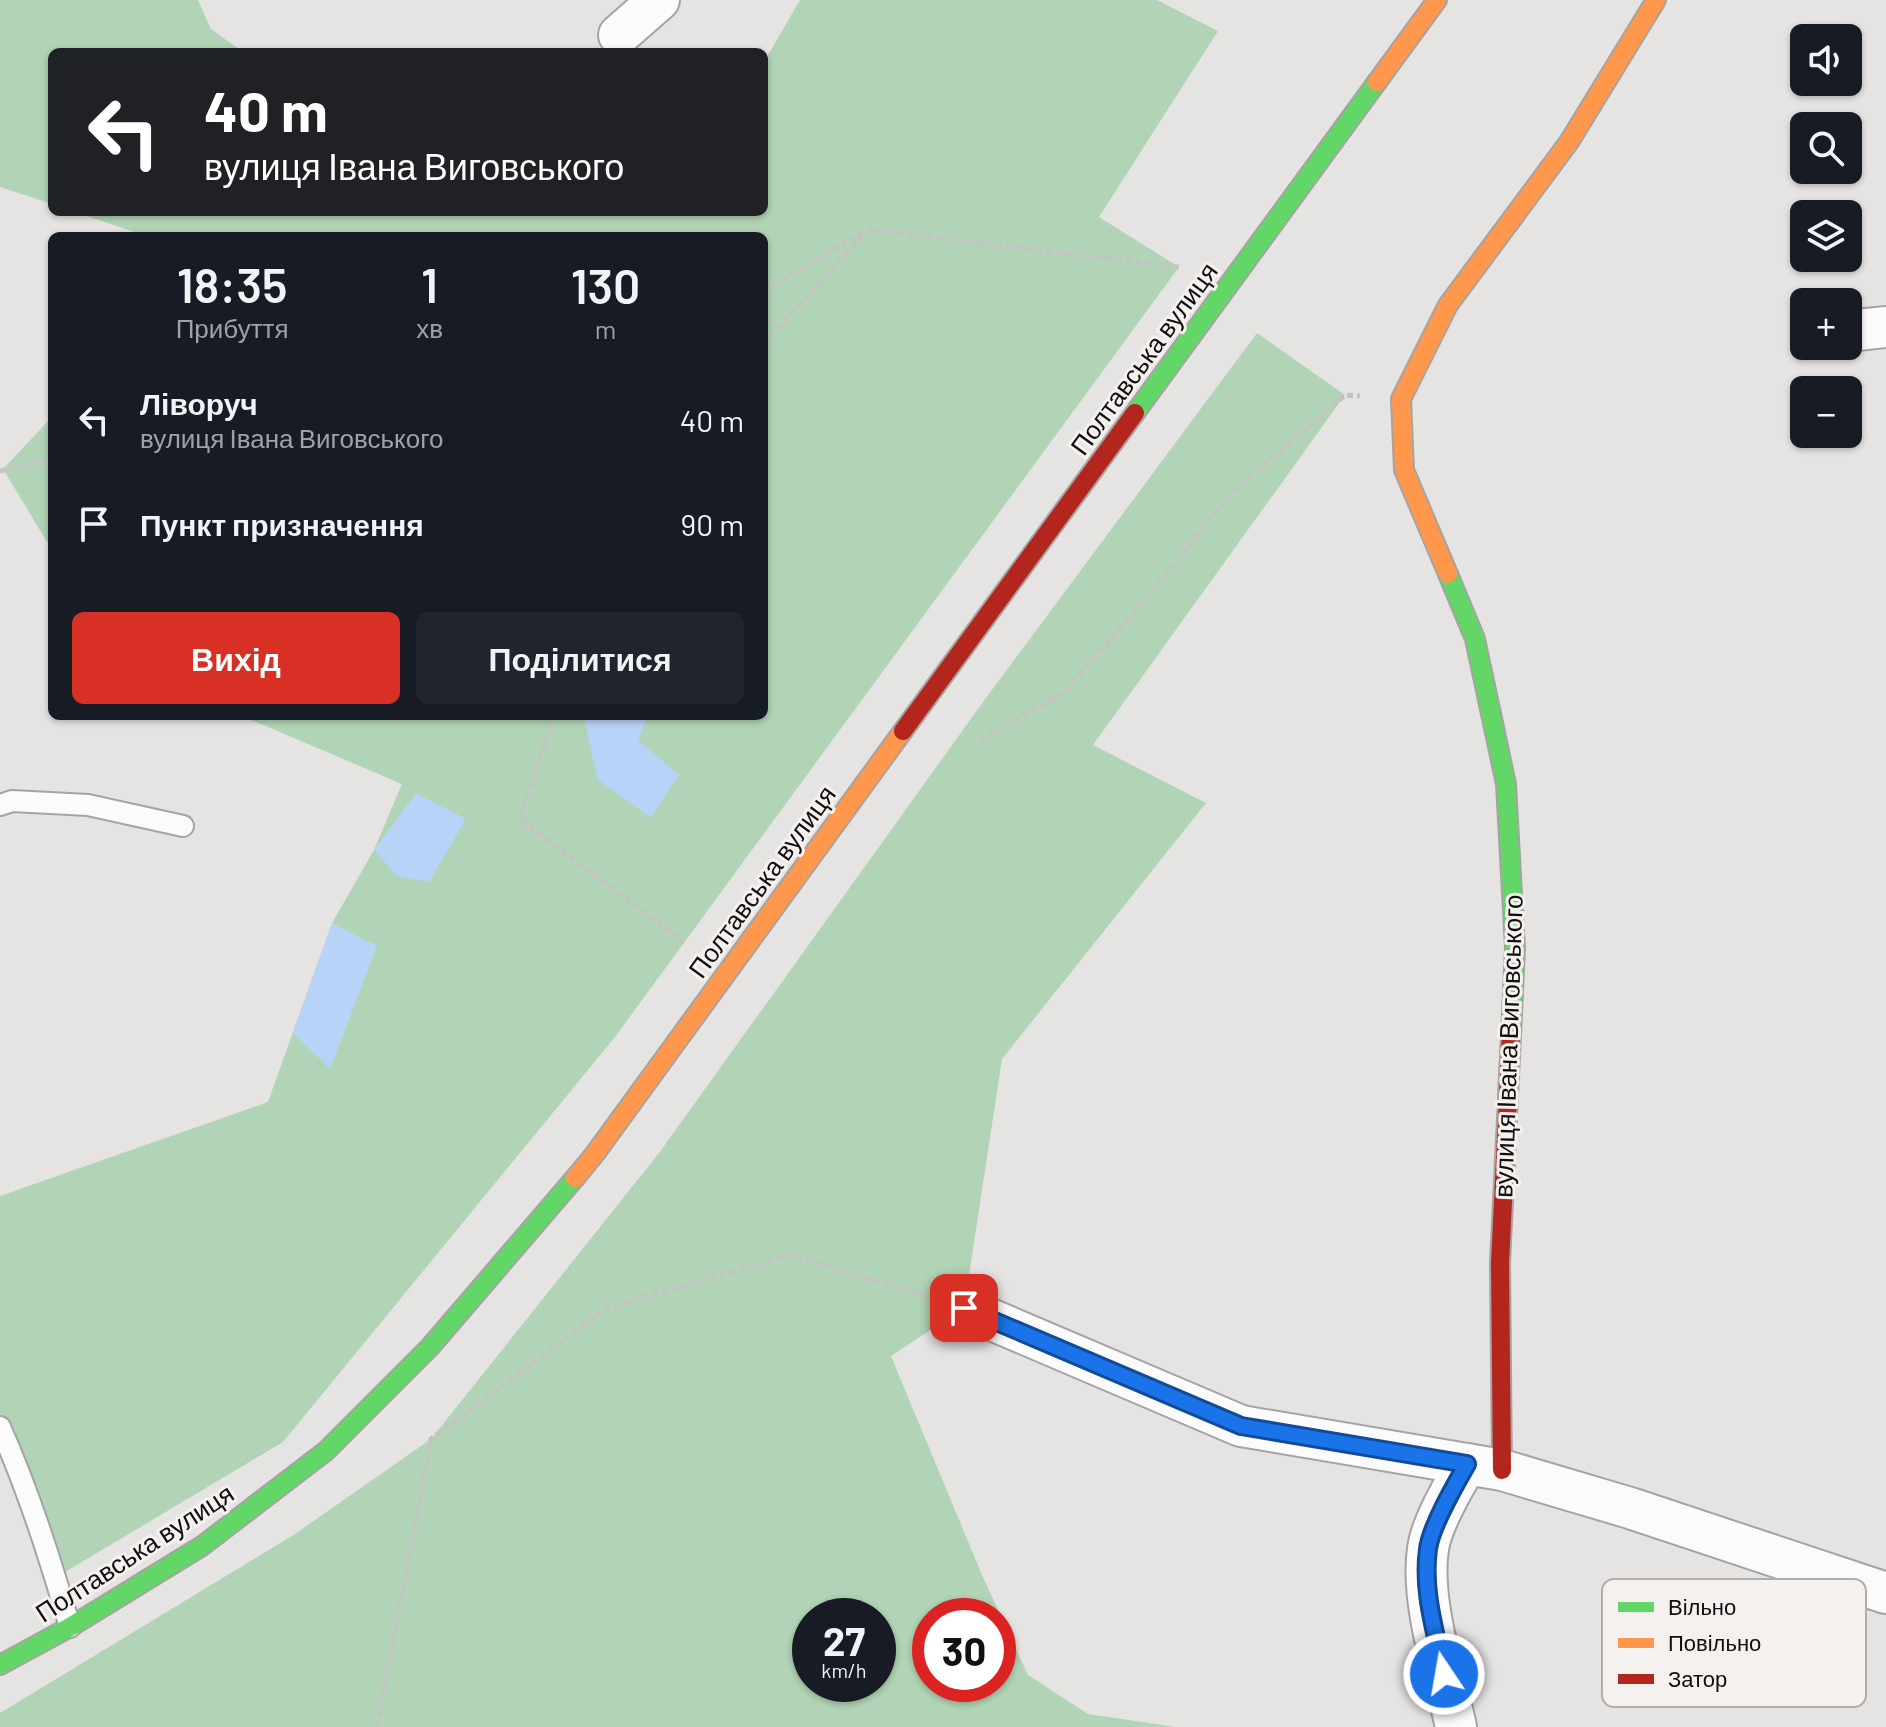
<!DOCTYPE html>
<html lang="uk">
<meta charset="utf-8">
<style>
:root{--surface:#171b24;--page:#20242c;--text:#f1f3f6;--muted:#9ea1a6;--accent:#d93025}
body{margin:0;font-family:Barlow,sans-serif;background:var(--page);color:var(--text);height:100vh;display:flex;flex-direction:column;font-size:30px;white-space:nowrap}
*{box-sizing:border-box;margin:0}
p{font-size:26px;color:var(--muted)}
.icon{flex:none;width:44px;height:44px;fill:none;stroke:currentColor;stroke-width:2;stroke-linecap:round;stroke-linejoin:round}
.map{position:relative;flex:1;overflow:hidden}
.drawer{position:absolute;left:48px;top:232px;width:720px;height:488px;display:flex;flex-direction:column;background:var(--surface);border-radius:12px;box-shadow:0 2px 6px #0004}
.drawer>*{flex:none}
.guide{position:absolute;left:48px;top:48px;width:720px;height:168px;border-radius:12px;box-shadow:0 2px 6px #0004;background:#202124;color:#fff;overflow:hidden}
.fabs{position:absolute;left:1790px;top:24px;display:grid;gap:16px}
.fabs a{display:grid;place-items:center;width:72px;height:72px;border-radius:12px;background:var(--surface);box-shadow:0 2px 6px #0004;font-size:40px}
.speed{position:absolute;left:792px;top:1598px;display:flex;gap:16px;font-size:40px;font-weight:700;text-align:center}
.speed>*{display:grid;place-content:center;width:104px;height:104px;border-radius:50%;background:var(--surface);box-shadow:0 2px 6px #0004;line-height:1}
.speed small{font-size:20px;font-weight:400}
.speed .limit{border:12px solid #d22;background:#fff;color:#111}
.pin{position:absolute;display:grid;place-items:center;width:68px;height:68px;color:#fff;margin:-34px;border-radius:16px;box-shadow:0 4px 12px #0006}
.me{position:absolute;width:88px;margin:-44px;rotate:348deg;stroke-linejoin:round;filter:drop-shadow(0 0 6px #0008)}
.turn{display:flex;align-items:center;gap:28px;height:168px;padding:0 24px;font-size:36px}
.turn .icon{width:104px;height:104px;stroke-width:2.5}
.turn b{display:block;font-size:56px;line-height:68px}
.eta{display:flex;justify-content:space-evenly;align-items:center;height:136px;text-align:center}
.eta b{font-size:48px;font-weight:600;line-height:56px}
.button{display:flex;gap:16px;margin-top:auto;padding:16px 24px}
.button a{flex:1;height:92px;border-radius:12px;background:var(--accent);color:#fff;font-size:32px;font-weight:600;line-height:92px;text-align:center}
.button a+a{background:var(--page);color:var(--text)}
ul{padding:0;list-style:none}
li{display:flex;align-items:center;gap:24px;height:104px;padding:0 24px}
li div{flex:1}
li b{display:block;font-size:30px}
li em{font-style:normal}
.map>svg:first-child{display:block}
.forest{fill:#b0d4b5;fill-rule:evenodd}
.water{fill:#b8d3f7}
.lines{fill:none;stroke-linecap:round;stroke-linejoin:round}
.lane-casing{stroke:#a5a4a3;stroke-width:24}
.street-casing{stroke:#a5a4a3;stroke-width:44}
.fast-casing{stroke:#a5a4a3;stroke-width:22}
.slow-casing{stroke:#a5a4a3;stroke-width:22}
.jam-casing{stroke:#a5a4a3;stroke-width:22}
.path{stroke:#c4c3c2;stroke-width:5;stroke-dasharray:6 4;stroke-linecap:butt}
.lane{stroke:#fbfbfb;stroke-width:20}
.street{stroke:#fbfbfb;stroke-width:40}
.fast{stroke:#63d668;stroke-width:18}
.slow{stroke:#ff974d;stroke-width:18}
.jam{stroke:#b3261e;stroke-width:18}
.route-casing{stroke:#114b97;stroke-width:20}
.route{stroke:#1a73e8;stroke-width:14}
.labels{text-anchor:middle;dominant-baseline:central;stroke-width:6;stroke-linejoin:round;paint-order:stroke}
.street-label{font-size:26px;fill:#100f0e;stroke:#f5f1ef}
.key{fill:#f5f1ef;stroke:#b0adac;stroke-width:2}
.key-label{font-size:22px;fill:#100f0e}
</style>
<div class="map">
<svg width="1886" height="1727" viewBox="0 0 1886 1727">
<rect width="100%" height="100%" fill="#e6e4e3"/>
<g class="forest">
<path d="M0,0H198L211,29L243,52H52V204L0,187Z"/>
<path d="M800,0H1157L1218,31L1099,217L1179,267L615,1037L283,1442L55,1578L0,1432V1196L268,1102L332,923L374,850L402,784L242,716H764V236H146L75,212H764V62Z"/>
<path d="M1257,333L1345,395L1093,745L1206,803L1002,1059L964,1308L891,1356L982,1575L1028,1675L1088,1714L1176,1727H0V1713L295,1534L431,1439L659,1153L983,702ZM810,1616H878V1684H810ZM930,1616H998V1684H930Z"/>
<path d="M52,417V550L3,469Z"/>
</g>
<g class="water">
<path d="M584,716H648L638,740L679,775L651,818L597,779Z"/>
<path d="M416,793L466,819L429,882L397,876L374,850Z"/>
<path d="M332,923L377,946L330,1069L293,1033Z"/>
</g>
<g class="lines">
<g class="lane-casing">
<g id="lane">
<path d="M0,805L12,801L88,805L183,826"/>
<path d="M0,1427C29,1492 50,1559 70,1627"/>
</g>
</g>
<g class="street-casing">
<g id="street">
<path d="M619,35L659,0"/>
<path d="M1848,331L1886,327"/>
<path d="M964,1308L1241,1426L1502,1470L1630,1508L1886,1593"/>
<path d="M1456,1727C1445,1675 1420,1601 1428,1549C1431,1525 1454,1485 1467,1464"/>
</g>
</g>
<g class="fast-casing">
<g id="fast">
<path d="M1135,413L1377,82"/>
<path d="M1448,574L1475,639L1506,784L1515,948L1511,1035"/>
<path d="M0,1665L70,1627L202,1546L326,1451L430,1347L575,1178"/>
</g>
</g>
<g class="slow-casing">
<g id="slow">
<path d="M1377,82L1437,0"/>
<path d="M1448,574L1404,470L1401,399L1448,305L1569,142L1656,0"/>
<path d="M575,1178L594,1155L903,731"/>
</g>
</g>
<g class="jam-casing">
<g id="jam">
<path d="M903,731L1135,413"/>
<path d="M1502,1470L1500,1263L1511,1035"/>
</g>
</g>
<g class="path">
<path d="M764,290L868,229L1179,267"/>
<path d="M764,344L865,233"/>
<path d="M0,471L52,459"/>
<path d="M553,716L520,820L684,942"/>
<path d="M979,740L1062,694L1143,603L1230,494L1345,395L1360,396"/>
<path d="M377,1727L431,1439L606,1308L791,1255L929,1297"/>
</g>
<use href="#lane" class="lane"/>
<use href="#street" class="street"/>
<use href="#fast" class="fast"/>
<use href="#slow" class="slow"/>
<use href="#jam" class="jam"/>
</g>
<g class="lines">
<g class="route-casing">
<path id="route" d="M964,1308L1241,1426L1467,1464C1455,1485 1431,1526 1428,1549C1422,1592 1436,1633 1444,1674"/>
</g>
<use href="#route" class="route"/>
</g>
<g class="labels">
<g class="street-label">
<text transform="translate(1143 358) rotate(-54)">Полтавська вулиця</text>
<text transform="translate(761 881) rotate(-54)">Полтавська вулиця</text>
<text transform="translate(1507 1046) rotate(-88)">вулиця Івана Виговського</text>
<text transform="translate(134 1552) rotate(-33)">Полтавська вулиця</text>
</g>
</g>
<rect x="1602" y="1579" width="264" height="128" rx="12" class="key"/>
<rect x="1618" y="1602" width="36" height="10" fill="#63d668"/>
<rect x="1618" y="1638" width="36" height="10" fill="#ff974d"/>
<rect x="1618" y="1674" width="36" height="10" fill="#b3261e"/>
<g class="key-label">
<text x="1668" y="1615">Вільно</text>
<text x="1668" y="1651">Повільно</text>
<text x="1668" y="1687">Затор</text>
</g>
</svg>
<div class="fabs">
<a><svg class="icon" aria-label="sound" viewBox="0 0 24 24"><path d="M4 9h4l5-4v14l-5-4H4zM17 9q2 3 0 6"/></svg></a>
<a><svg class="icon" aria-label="search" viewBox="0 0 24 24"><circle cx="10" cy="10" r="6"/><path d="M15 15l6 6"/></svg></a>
<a><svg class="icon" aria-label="layers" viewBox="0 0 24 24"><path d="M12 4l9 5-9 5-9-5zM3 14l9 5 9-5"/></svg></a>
<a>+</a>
<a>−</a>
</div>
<div class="speed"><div>27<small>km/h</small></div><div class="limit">30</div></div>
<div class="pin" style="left:964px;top:1308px;background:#d93025"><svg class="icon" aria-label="arrive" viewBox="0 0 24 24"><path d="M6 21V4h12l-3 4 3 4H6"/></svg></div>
<svg class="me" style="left:1444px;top:1674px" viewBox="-20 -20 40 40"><circle r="17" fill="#1a73e8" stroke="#fff" stroke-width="3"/><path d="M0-11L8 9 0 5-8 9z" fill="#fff"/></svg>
<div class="guide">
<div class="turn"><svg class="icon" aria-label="left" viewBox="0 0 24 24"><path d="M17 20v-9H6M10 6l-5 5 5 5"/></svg><div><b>40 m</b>вулиця Івана Виговського</div></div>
</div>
<section class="drawer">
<div class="eta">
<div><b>18:35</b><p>Прибуття</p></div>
<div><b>1</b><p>хв</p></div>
<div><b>130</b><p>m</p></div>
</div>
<ul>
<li><svg class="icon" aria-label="left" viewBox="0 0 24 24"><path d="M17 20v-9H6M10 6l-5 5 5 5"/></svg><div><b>Ліворуч</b><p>вулиця Івана Виговського</p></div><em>40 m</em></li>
<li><svg class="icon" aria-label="arrive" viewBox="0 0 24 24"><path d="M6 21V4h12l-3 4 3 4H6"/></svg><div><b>Пункт призначення</b></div><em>90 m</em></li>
</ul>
<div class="button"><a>Вихід</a><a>Поділитися</a></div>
</section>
</div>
